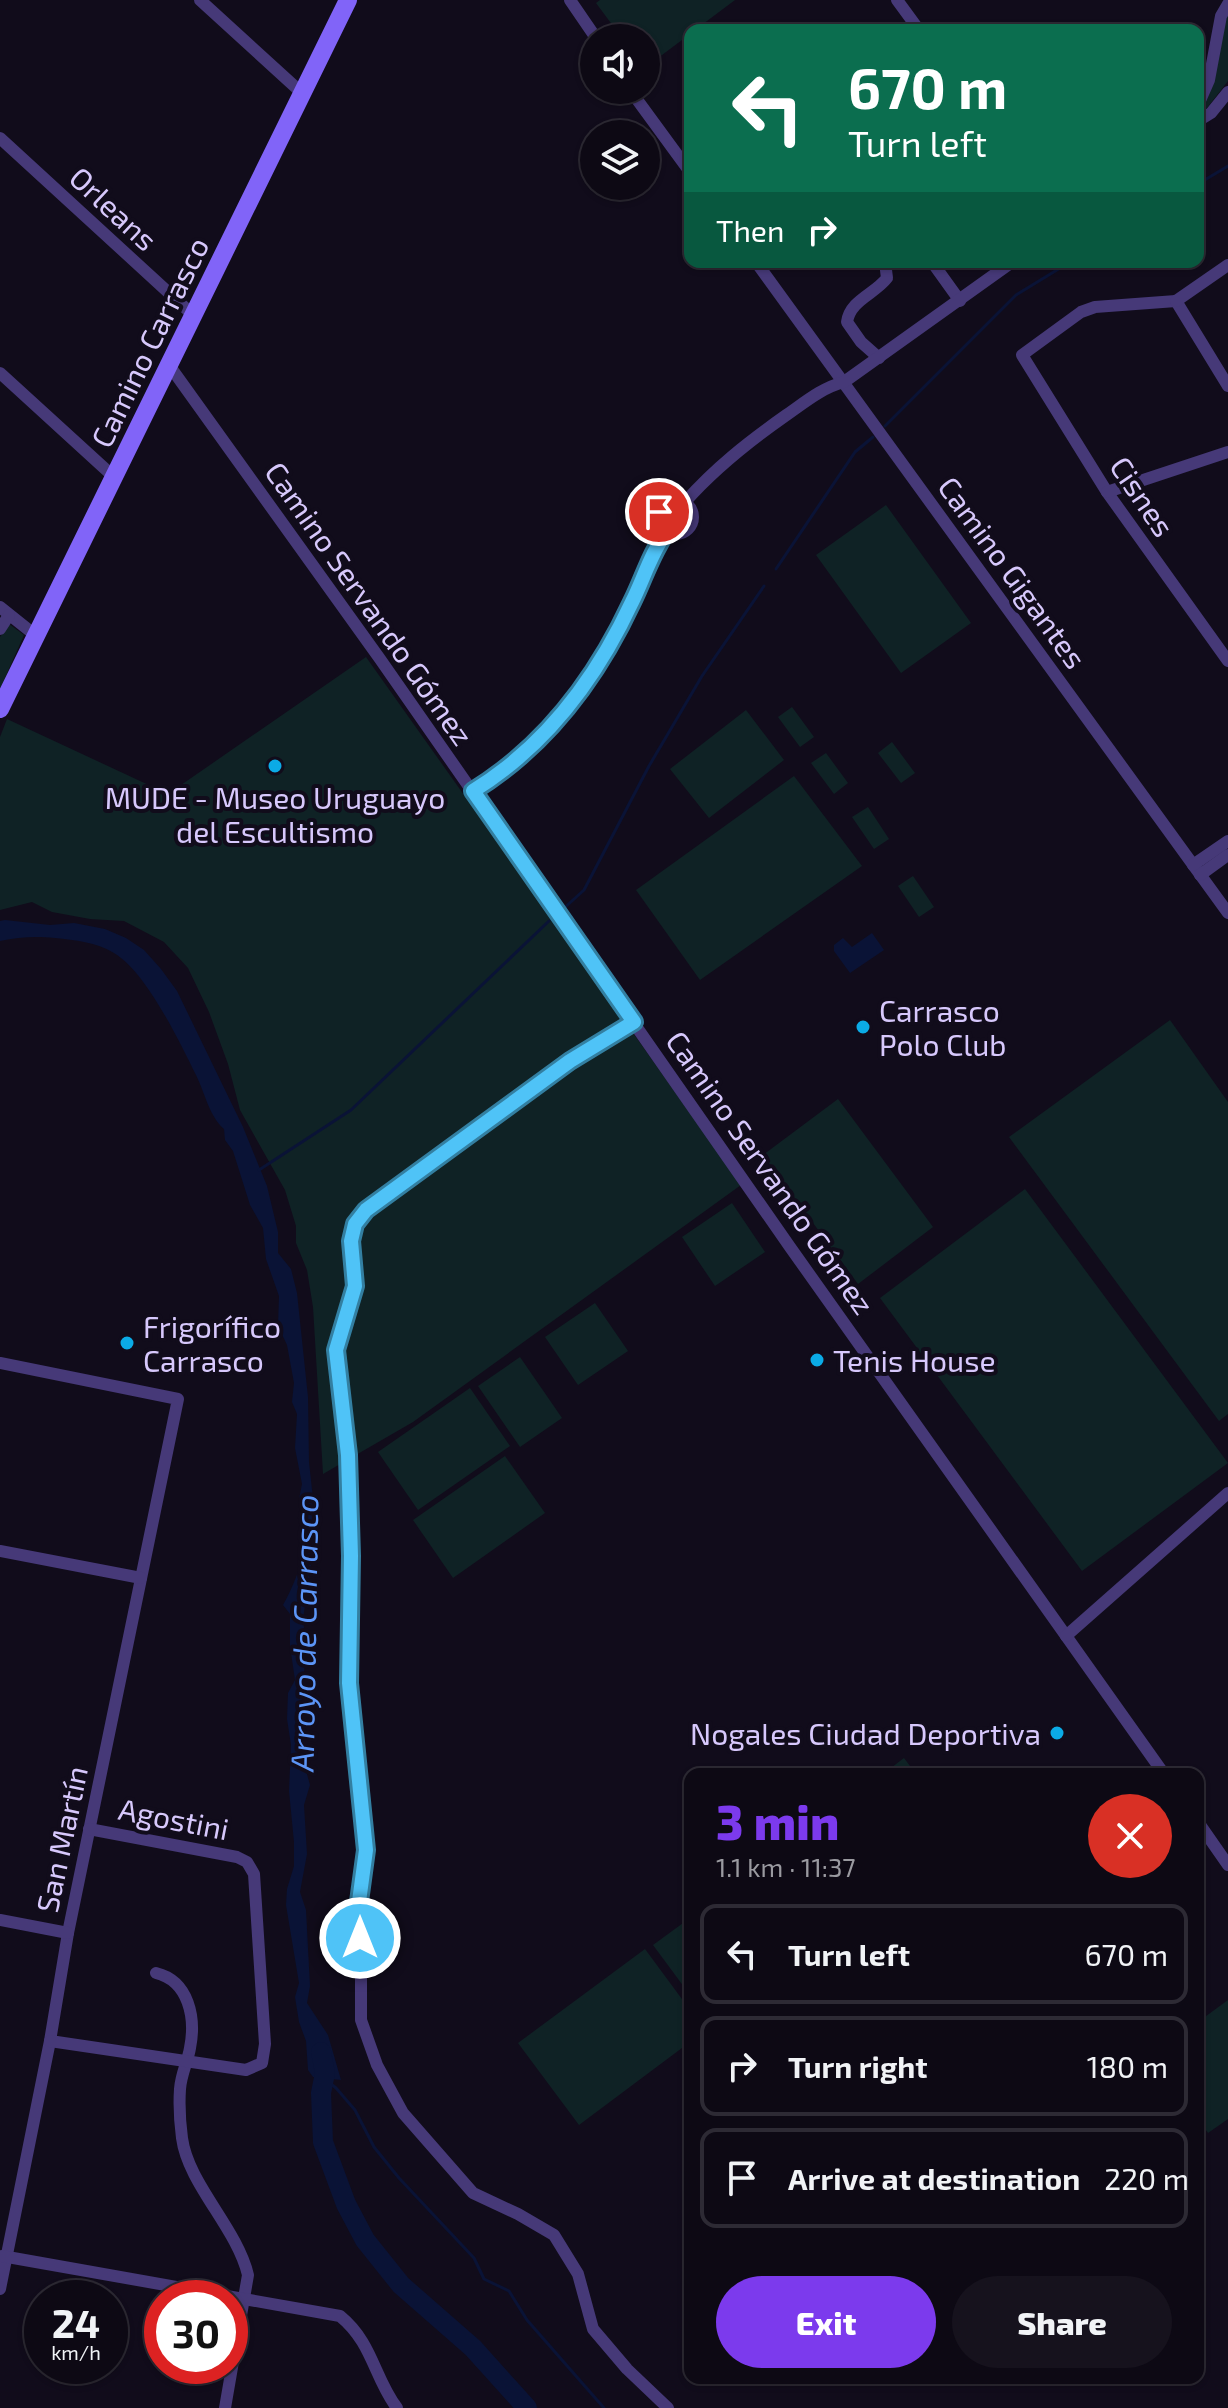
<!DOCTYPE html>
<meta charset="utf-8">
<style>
:root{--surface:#0d0914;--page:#16121d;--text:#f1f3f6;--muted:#9a9aa0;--line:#2d2a34;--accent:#7c3aed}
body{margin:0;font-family:"Exo 2",sans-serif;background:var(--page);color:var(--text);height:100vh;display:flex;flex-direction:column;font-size:30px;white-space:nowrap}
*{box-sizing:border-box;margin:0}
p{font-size:26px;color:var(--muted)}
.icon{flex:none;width:44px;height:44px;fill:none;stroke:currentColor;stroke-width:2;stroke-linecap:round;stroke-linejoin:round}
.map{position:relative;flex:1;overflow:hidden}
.panel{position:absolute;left:684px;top:1768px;width:520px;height:616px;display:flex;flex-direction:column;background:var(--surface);border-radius:16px;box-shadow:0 2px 6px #0004,0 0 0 2px var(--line)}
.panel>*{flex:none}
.top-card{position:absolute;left:684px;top:24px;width:520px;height:244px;border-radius:16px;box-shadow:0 2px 6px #0004,0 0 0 2px var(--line);background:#0b6e4f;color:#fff;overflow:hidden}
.tools{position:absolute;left:580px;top:24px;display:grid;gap:16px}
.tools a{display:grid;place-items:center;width:80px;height:80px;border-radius:50%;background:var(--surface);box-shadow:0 2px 6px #0004,0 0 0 2px var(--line);font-size:40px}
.speed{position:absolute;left:24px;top:2280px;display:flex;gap:16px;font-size:40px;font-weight:700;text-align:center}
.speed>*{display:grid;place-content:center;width:104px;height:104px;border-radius:50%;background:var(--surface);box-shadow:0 2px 6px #0004,0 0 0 2px var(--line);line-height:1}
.speed small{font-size:20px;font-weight:400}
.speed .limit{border:12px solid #d22;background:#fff;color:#111}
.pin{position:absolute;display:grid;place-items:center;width:68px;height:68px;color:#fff;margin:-34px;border:4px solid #fff;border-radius:50%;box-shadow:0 2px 8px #0007}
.me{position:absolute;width:88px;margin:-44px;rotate:0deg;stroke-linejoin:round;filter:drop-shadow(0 0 6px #0008)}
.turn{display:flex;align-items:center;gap:28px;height:168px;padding:0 32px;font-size:36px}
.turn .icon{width:104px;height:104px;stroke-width:2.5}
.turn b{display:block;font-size:56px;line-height:68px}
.then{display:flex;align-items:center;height:76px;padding:0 32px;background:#0003;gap:16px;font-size:30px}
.round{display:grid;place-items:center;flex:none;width:84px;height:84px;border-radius:42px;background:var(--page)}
.summary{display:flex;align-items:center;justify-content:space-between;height:136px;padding:0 32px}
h1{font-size:48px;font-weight:800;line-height:60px;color:var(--accent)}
.action{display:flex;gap:16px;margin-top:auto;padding:16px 32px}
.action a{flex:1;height:92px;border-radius:48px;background:var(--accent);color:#fff;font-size:32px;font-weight:800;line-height:92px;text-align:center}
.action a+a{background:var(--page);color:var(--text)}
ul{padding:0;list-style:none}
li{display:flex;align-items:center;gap:24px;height:100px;margin:0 16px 12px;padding:0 16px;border:4px solid var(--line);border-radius:16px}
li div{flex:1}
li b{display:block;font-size:30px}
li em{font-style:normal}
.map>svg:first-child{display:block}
.green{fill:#0f2225}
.water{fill:#0a1336}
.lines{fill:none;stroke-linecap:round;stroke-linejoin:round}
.stream{stroke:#0a1336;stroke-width:3}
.river{stroke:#0a1336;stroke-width:20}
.minor{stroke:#463978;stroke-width:12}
.secondary{stroke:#8164f8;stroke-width:18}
.route-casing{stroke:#337fa1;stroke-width:20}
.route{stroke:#4fc3f7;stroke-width:14}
.poi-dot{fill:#0babe6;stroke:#110c1b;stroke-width:3}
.labels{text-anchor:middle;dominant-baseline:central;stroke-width:8;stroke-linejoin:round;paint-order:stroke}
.street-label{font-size:30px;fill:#d7c8fc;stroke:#110c1b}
.poi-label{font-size:30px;fill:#d7c8fc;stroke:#110c1b;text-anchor:start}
.water-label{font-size:32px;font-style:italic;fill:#5c95f7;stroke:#110c1b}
</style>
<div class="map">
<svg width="1228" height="2408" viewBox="0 0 1228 2408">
<rect width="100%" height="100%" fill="#110c1b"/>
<g class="green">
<path d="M600,0H735L695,30H690V34L646,67V38H622L596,3Z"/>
<path d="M1228,16V81L1203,113L1201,108L1215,75L1226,17Z"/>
<path d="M886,505L971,623L901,673L816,555Z"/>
<path d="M9,624L24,635L0,689V637Z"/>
<path d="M366,657L741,1185L413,1422L323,1474L313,1307L307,1270L296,1243V1226L285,1190L240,1110L228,1064L209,1012L188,968L164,942L124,921L90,919L52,912L32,902L0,910V737L7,719L168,794Z"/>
<path d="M792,707L814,737L800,747L778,717Z"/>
<path d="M746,710L784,760L709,818L670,769Z"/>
<path d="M892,742L915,773L901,783L878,753Z"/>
<path d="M826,753L848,783L834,794L811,763Z"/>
<path d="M794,776L862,866L700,980L636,890Z"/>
<path d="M868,807L889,839L874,849L852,817Z"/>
<path d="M913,876L934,907L919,917L898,886Z"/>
<path d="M1170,1020L1228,1102V1414L1219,1421L1009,1137Z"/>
<path d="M838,1099L933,1227L858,1284L763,1155Z"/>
<path d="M1025,1189L1228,1463L1082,1571L880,1298Z"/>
<path d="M732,1203L765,1252L715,1286L682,1237Z"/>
<path d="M595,1303L628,1351L578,1385L545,1337Z"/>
<path d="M520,1357L562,1418L520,1447L478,1386Z"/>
<path d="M470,1388L510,1446L418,1510L378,1452Z"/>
<path d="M505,1456L545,1513L453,1578L413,1520Z"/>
<path d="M904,1758L916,1774H883Z"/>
<path d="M690,1918V1995L653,1945Z"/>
<path d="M645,1949L690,2010V2042L579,2125L518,2043Z"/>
<path d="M1228,2000V2119L1208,2133L1198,2119V2022Z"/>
</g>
<g class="water">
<path d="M5,920L50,925L74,923L105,929L126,938L144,950L161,969L177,991L243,1127L267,1186L278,1232V1253L291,1269L297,1293L308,1397L309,1462L315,1517L314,1546L303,1619L306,1645L301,1717L302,1756L310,1785L304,1805L307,1854L300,1892L306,1910L310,1986L307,2003L328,2035L341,2080L313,2077L308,2070L306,2041L299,2022L295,1997L299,1983L286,1905L287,1889L294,1866V1842L289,1791L291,1745L287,1719L288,1693L295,1680L290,1646V1614L283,1605C299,1577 316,1529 299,1499L302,1484L295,1448L297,1414L292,1402L294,1383L287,1345L278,1326L279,1296L266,1259L263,1228L250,1205L233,1151L225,1140L224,1129C209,1116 205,1093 196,1075C179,1041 147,973 114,953C96,942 75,940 55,938C35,936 19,937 0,941V921Z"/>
<path d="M872,933L884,950L850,973L834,951V945L843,938L852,947Z"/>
</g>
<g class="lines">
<g class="stream">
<path d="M1198,184L1228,166"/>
<path d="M885,426L1016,295L1070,262"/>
<path d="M776,569L855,452L873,437"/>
<path d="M562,910L584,890L649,766L702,676L764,586"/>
<path d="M259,1170L351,1110L549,921"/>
<path d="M325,2079L336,2088L355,2110L374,2147L399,2178L474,2258L484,2279L509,2291L527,2320L604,2408"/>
</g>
<path class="river" d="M321,2052L325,2073L321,2093L323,2142L346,2204L365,2240L401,2285L473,2348L527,2408"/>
<g class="minor">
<path d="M200,0L303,94"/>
<path d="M570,0L596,38"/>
<path d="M897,0L919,30"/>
<path d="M630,90L690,172"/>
<path d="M1198,105L1209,80L1221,16L1228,4"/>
<path d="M1198,121L1211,113L1228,92"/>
<path d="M0,138L193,315"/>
<path d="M756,262L1228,913"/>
<path d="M932,262L960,301"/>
<path d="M1176,301L1095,307L1081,312L1022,355L1107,492L1228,661"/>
<path d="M1176,301L1228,386"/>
<path d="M1176,301L1228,265"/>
<path d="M879,358L861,342L847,322C850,300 875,294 887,278L885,262"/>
<path d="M169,365L380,659L790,1247L1164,1774"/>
<path d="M0,373L114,477"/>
<path d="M1107,492L1228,452"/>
<circle cx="676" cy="517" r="17"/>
<path d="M685,502C715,468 748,442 785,416C804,403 821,388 844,382L1012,262"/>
<path d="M0,607L35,635"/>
<path d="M0,629L9,615"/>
<path d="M473,791C546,748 596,678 632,602C644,578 651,553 667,531"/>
<path d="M1193,865L1228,841"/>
<path d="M1200,875L1228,855"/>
<path d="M634,1022L570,1061L366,1210L355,1224L351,1241L355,1286L336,1350L348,1455L351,1556L349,1683L366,1850L358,1909L361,1967V2020L377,2065L403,2113L473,2193L518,2214L554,2235L578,2274L593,2329L627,2369L668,2408"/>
<path d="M0,1363L178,1399L68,1933L50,2041L0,2289"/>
<path d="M0,1551L141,1578"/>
<path d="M1066,1636L1228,1493"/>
<path d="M1198,1822L1228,1865"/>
<path d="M0,1920L68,1933"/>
<path d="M156,1973C189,1981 196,2018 190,2048C188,2061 181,2074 180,2089C179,2104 180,2123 182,2138C188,2184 237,2228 248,2275L225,2408"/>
<path d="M50,2041L246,2070L262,2063L265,2044L254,1874L247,1862L237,1857L89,1829"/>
<path d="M2,2256L340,2316C373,2343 374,2378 397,2408"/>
</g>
<path class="secondary" d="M0,709L348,0"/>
</g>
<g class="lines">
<g class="route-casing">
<path id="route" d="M360,1938L358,1909L366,1850L349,1683L351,1556L348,1455L336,1350L355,1286L351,1241L355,1224L366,1210L570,1061L634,1022L473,791C546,746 596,679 632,602C644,578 651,553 667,531L660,523L659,512"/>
</g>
<use href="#route" class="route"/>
</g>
<g class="poi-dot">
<circle cx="275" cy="766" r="8"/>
<circle cx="863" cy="1027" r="8"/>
<circle cx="127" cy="1343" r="8"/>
<circle cx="817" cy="1360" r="8"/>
<circle cx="1057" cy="1733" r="8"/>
</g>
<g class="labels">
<g class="street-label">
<text transform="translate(114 208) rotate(43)">Orleans</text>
<text transform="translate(149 342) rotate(-64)">Camino Carrasco</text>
<text transform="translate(1143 496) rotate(56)">Cisnes</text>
<text transform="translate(1013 572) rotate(54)">Camino Gigantes</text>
<text transform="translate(370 603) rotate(55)">Camino Servando Gómez</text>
<text transform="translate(771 1172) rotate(55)">Camino Servando Gómez</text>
<text transform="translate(174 1818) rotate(11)">Agostini</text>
<text transform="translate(61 1839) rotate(-78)">San Martín</text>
</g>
<g class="poi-label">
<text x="275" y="797" text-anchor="middle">MUDE - Museo Uruguayo<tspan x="275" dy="34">del Escultismo</tspan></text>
<text x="879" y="1010">Carrasco<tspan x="879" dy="34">Polo Club</tspan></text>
<text x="143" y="1326">Frigorífico<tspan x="143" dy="34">Carrasco</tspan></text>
<text x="833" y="1360">Tenis House</text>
<text x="1041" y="1733" text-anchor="end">Nogales Ciudad Deportiva</text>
</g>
<g class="water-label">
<text transform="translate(303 1633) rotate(-89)">Arroyo de Carrasco</text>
</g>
</g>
</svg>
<div class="tools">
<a><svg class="icon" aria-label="sound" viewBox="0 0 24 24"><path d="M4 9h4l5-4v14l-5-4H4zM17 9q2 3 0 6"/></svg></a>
<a><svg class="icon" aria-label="layers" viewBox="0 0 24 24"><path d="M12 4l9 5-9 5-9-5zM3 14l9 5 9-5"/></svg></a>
</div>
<div class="speed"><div>24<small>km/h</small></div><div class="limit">30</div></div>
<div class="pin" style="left:659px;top:512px;background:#d93025"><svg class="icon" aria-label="arrive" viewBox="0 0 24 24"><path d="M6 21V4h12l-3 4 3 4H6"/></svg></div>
<svg class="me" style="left:360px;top:1938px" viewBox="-20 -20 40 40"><circle r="17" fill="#4fc3f7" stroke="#fff" stroke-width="3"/><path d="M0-11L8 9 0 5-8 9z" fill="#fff"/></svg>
<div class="top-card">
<div class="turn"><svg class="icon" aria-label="left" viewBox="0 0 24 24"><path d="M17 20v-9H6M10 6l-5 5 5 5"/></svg><div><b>670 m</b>Turn left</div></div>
<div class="then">Then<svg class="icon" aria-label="right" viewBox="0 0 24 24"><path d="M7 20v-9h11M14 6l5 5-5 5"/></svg></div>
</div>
<section class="panel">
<div class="summary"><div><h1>3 min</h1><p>1.1 km · 11:37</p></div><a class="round" style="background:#d93025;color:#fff"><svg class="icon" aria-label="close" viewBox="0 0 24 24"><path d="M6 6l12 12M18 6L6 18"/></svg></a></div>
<ul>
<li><svg class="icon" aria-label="left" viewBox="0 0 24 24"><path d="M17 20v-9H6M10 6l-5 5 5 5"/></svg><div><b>Turn left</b></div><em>670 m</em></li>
<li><svg class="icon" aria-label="right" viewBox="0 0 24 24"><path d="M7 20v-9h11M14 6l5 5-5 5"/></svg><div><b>Turn right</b></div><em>180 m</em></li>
<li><svg class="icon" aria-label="arrive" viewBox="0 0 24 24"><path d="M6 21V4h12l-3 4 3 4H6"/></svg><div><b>Arrive at destination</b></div><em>220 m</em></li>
</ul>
<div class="action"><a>Exit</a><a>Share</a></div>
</section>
</div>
